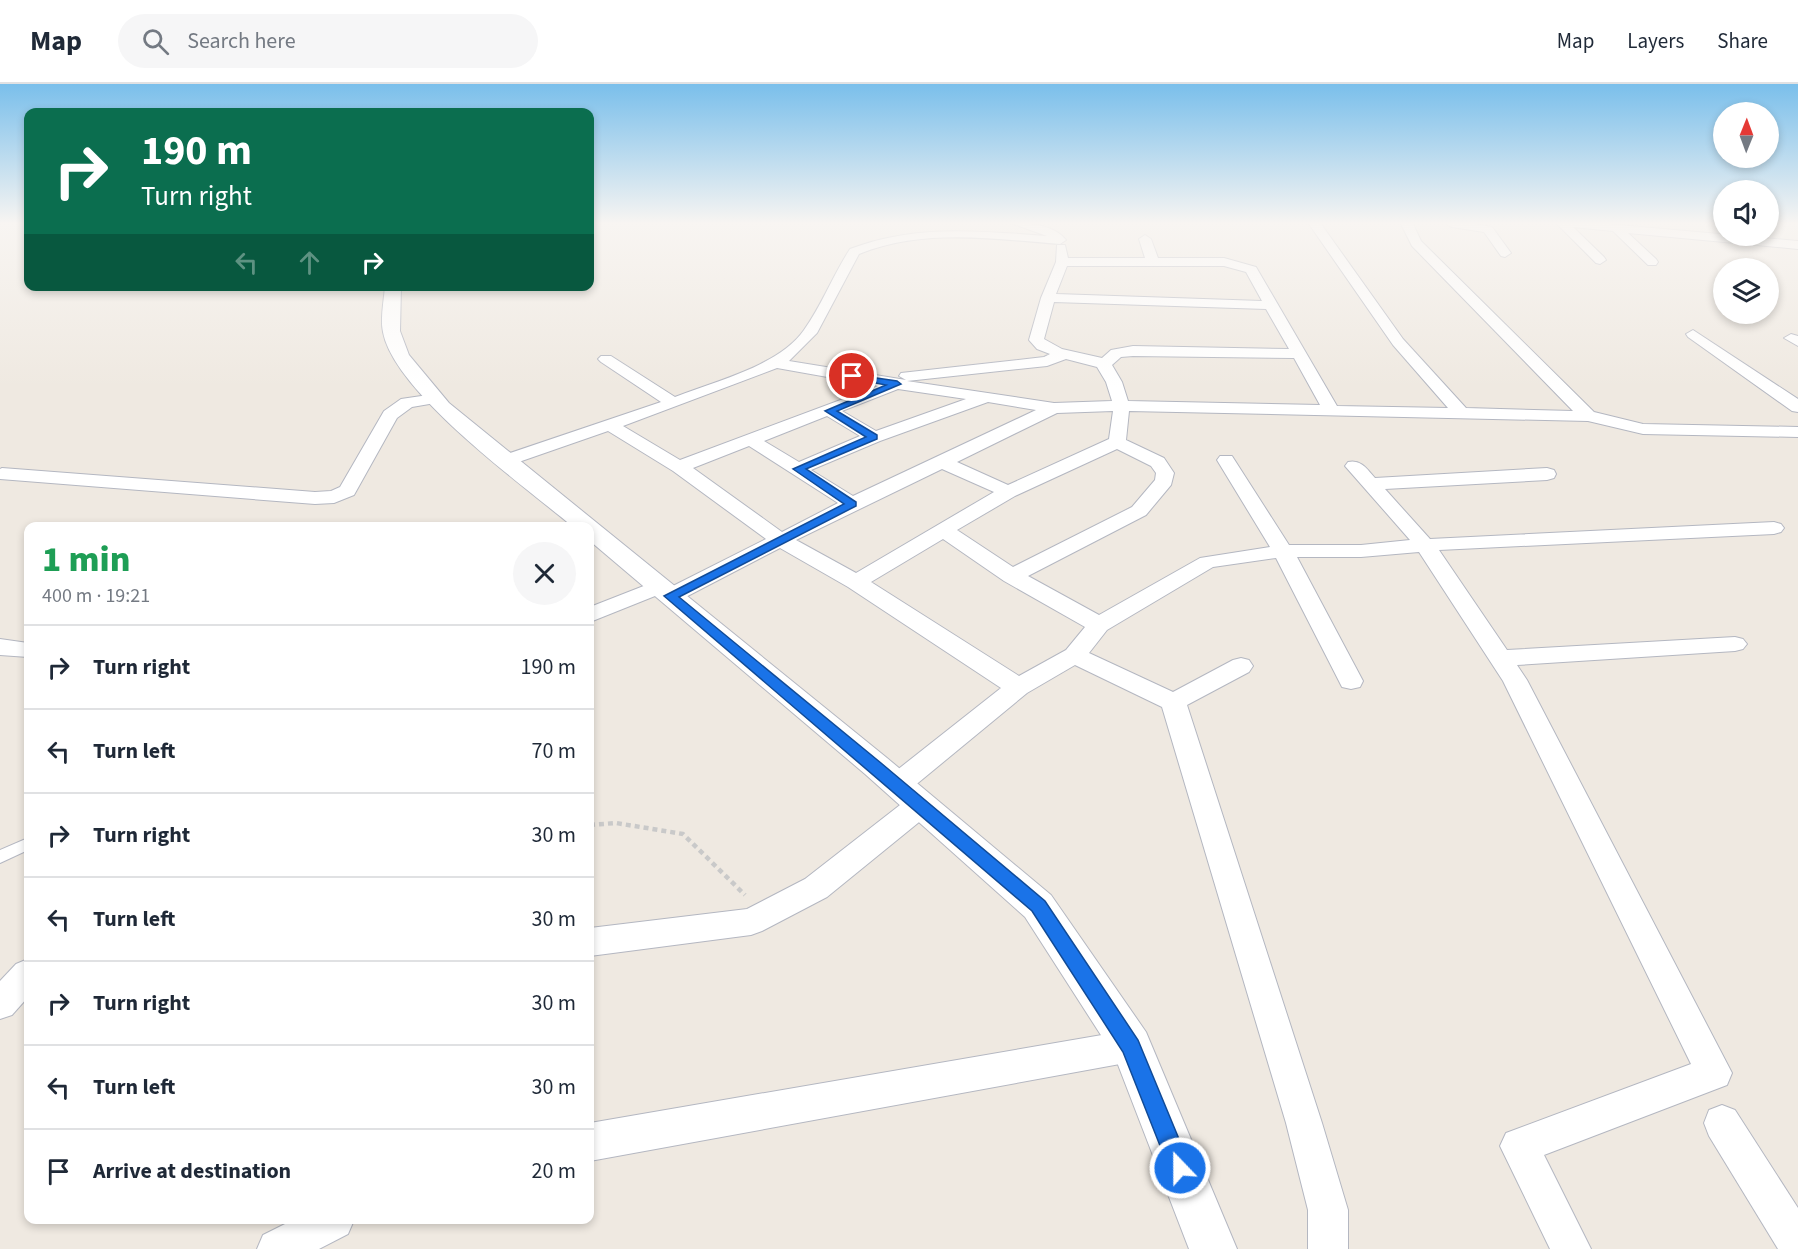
<!DOCTYPE html>
<meta charset="utf-8">
<style>
:root{--surface:#fff;--page:#f6f6f7;--text:#1f2937;--muted:#747a83;--line:#e0e1e3}
body{margin:0;font-family:"Source Sans 3",sans-serif;background:var(--page);color:var(--text);height:100vh;display:flex;flex-direction:column;font-size:22px;white-space:nowrap}
*{box-sizing:border-box;margin:0}
p{font-size:20px;color:var(--muted)}
.icon{flex:none;width:33px;height:33px;fill:none;stroke:currentColor;stroke-width:2;stroke-linecap:round;stroke-linejoin:round}
.map{position:relative;flex:1;overflow:hidden}
.panel{position:absolute;left:24px;top:438px;width:570px;height:702px;display:flex;flex-direction:column;background:var(--surface);border-radius:12px;box-shadow:0 3px 9px #0003}
.panel>*{flex:none}
.banner{position:absolute;left:24px;top:24px;width:570px;height:183px;border-radius:12px;box-shadow:0 3px 9px #0003;background:#0b6e4f;color:#fff;overflow:hidden}
.needle{width:39px;rotate:1deg}
.tools{position:absolute;left:1713px;top:18px;display:grid;gap:12px}
.tools a{display:grid;place-items:center;width:66px;height:66px;border-radius:50%;background:var(--surface);box-shadow:0 3px 9px #0003;font-size:30px}
.pin{position:absolute;display:grid;place-items:center;width:51px;height:51px;color:#fff;margin:-26px;border:3px solid #fff;border-radius:50%;box-shadow:0 2px 6px #0007}
.me{position:absolute;width:66px;margin:-33px;rotate:338deg;stroke-linejoin:round;filter:drop-shadow(0 0 4px #0008)}
.turn{display:flex;align-items:center;gap:21px;height:126px;padding:0 18px;font-size:27px}
.turn .icon{width:78px;height:78px;stroke-width:2.5}
.turn b{display:block;font-size:42px;line-height:51px}
.lanes{display:flex;align-items:center;height:57px;padding:0 18px;background:#0003;justify-content:center;gap:30px;direction:ltr}
.lanes .off{opacity:.35}
.round{display:grid;place-items:center;flex:none;width:63px;height:63px;border-radius:32px;background:var(--page)}
.headline{display:flex;align-items:center;justify-content:space-between;height:102px;padding:0 18px}
h1{font-size:36px;font-weight:800;line-height:45px;color:#1e9e55}
ul{padding:0;list-style:none}
li{display:flex;align-items:center;gap:18px;height:84px;padding:0 18px;border-top:2px solid var(--line)}
li div{flex:1}
li b{display:block;font-size:22px}
li em{font-style:normal}
header{display:flex;align-items:center;gap:36px;box-sizing:border-box;height:84px;padding:0 30px;background:var(--surface);border-bottom:2px solid var(--line)}
header strong{font-size:28px}
nav{display:flex;gap:33px;margin-inline-start:auto;font-size:21px}
.search{width:420px;height:54px;background:var(--page);display:flex;align-items:center;gap:15px;box-sizing:border-box;padding:0 21px;border-radius:33px;color:var(--muted);font-size:22px}
.map>svg:first-child{display:block}
.lines{fill:none;stroke-linecap:round;stroke-linejoin:round}
.service-casing{stroke:#b4b7c1;stroke-width:2}
.minor-casing{stroke:#b4b7c1;stroke-width:2}
.tertiary-casing{stroke:#b4b7c1;stroke-width:2}
.path{stroke:#c9c9c9;stroke-width:4.5;stroke-dasharray:5 4;stroke-linecap:butt}
.service{fill:#fff;fill-rule:evenodd}
.minor{fill:#fff;fill-rule:evenodd}
.tertiary{fill:#fff;fill-rule:evenodd}
.route{fill:#1a73e8;stroke:#114b97;stroke-width:1.5}
</style>
<header>
<strong>Map</strong>
<div class="search"><svg class="icon" aria-label="search" viewBox="0 0 24 24"><circle cx="10" cy="10" r="6"/><path d="M15 15l6 6"/></svg>Search here</div>
<nav><a>Map</a><a>Layers</a><a>Share</a></nav>
</header>
<div class="map">
<svg width="1798" height="1165" viewBox="0 0 1798 1165">
<rect width="100%" height="100%" fill="#efe9e1"/>
<g class="lines">
<g class="service-casing">
<path id="service" d="M28,754V766L0,779V766Z"/>
</g>
<g class="minor-casing">
<g id="minor">
<path d="M1013,140C1031,139 1054,141 1066,156L1060,160C992,155 924,144 859,170L817,249L789,277L906,296L899,292L901,289L1044,273L1050,270L1037,265L1029,256L1041,214L1056,178L1057,161H1065L1068,174H1145L1139,155L1145,151L1151,155L1158,174H1224L1256,183L1337,322L1448,324L1393,261L1309,140H1321L1403,255L1466,324L1573,327L1412,162L1401,140H1413L1421,157L1594,328L1643,340L1798,343V353L1643,350L1588,337L1129,327L1126,356L1164,374L1174,389L1171,401L1146,431L1028,492L1099,531L1200,474L1270,463L1217,376L1220,372H1232L1289,461H1361L1410,456L1345,382L1348,378C1361,375 1367,385 1375,394L1547,384L1554,386L1556,390L1554,394L1547,396L1385,405L1430,455L1774,438L1781,440L1784,444L1781,448L1774,450L1439,466L1507,566L1735,553L1743,555L1747,560L1743,565L1735,567L1517,581L1527,596L1732,989L1727,1001L1544,1071L1591,1165H1550L1500,1062L1506,1049L1691,980L1503,597L1419,468L1361,473H1297L1363,597L1360,603L1351,605L1342,603L1276,474L1213,483L1107,546L1089,569L1173,608L1233,576L1241,574L1249,576L1253,582L1249,588L1187,621L1322,1039L1348,1126V1165H1308V1126L1286,1039L1162,623L1075,581L1027,609L907,708L897,711L887,708L883,701L887,694L1001,604L848,503L780,464L678,517L670,519L662,517L660,510L590,538V523L659,496L667,498L669,504L766,455L673,387L608,347L513,380H501L498,376L501,372L661,318L601,278L598,275L601,272H611L675,313C715,297 779,282 804,246C822,221 833,191 850,165C914,140 979,147 1047,152ZM1067,182H1224L1246,188L1262,217L1056,210ZM1054,218L1266,225L1289,265L1133,262L1111,266L1102,274L1062,265L1044,255ZM1133,272L1294,274L1320,321L1128,317L1122,298L1112,281L1121,273ZM1066,275L1097,283L1106,298L1112,317L1054,319L907,297L1047,282ZM777,284L878,302L680,376L623,342ZM898,305L966,315L876,347L842,327ZM988,318L1036,326L853,412L811,386L880,357ZM1113,327L1109,355L1008,401L957,378L1057,329ZM827,332L860,352L799,378L764,357ZM749,362L838,419L782,448L693,384ZM1117,365L1151,382L1156,389L1155,396L1132,423L1013,483L957,446L1015,412ZM942,385L994,408L856,489L796,456ZM943,455L1004,497L1085,543L1066,566L1019,592L871,498Z"/>
<path d="M1446,140H1476L1492,143L1511,169L1505,173L1501,172L1484,148L1452,143Z"/>
<path d="M1557,140H1608L1798,157V165L1628,149L1656,175L1658,178L1656,181H1648L1613,147L1573,143L1604,173L1606,176L1600,180L1596,179Z"/>
<path d="M1693,246L1798,315V328L1792,327L1688,253L1686,250Z"/>
<path d="M1791,250L1798,252V262L1784,254Z"/>
<path d="M435,310L441,312L443,315L441,318L412,323L397,334L354,411L334,419L315,420L0,395V385L2,384L315,408L331,407L340,403L384,327L401,315Z"/>
<path d="M0,555L28,559V573L0,571Z"/>
<path d="M919,711L929,714L933,722L929,730L827,813L762,847L751,851L590,872V844L747,825L805,795L909,714Z"/>
<path d="M28,875V913L12,931L0,935V897L16,880Z"/>
<path d="M1131,946L1143,950L1148,962L1143,974L1131,978L590,1077V1039Z"/>
<path d="M1722,1021L1735,1026L1798,1124V1165H1778L1709,1052L1704,1039L1709,1026Z"/>
<path d="M293,1136H354L348,1150L319,1165H257L263,1151Z"/>
</g>
</g>
<g class="tertiary-casing">
<path id="tertiary" d="M385,202H401L400,247L409,271L449,319L887,674L1051,811L1146,948L1237,1165H1189L1115,973L1025,833L865,690L590,457V442H572C524,402 394,308 383,248C380,234 384,217 385,202Z"/>
</g>
<path class="path" d="M590,741L616,739L683,750L745,811"/>
<use href="#service" class="service"/>
<use href="#minor" class="minor"/>
<use href="#tertiary" class="tertiary"/>
</g>
<linearGradient id="sky" x2="0" y2="1"><stop stop-color="#7abfeb"/><stop offset="0.46" stop-color="#f8f5f2"/><stop offset="1" stop-color="#f8f5f2" stop-opacity="0"/></linearGradient>
<rect width="1798" height="303" fill="url(#sky)"/>
<path class="route" d="M849,290L897,297L901,300L837,327L877,351V355L806,385L856,418V422L679,513L881,679L1045,817L1138,956L1191,1084L1188,1092L1180,1095L1172,1092L1123,968L1032,827L664,512L844,420L793,385L866,353L825,327L886,301L849,294Z"/>
</svg>
<div class="tools">
<a><svg class="needle" viewBox="-14 -14 28 28"><path d="M0-13l5 13h-10z" fill="#e53935"/><path d="M0 13l5-13h-10z" fill="#747a83"/></svg></a>
<a><svg class="icon" aria-label="sound" viewBox="0 0 24 24"><path d="M4 9h4l5-4v14l-5-4H4zM17 9q2 3 0 6"/></svg></a>
<a><svg class="icon" aria-label="layers" viewBox="0 0 24 24"><path d="M12 4l9 5-9 5-9-5zM3 14l9 5 9-5"/></svg></a>
</div>
<div class="pin" style="left:852px;top:292px;background:#d93025"><svg class="icon" aria-label="arrive" viewBox="0 0 24 24"><path d="M6 21V4h12l-3 4 3 4H6"/></svg></div>
<svg class="me" style="left:1180px;top:1084px" viewBox="-20 -20 40 40"><circle r="17" fill="#1a73e8" stroke="#fff" stroke-width="3"/><path d="M0-11L8 9 0 5-8 9z" fill="#fff"/></svg>
<div class="banner">
<div class="turn"><svg class="icon" aria-label="right" viewBox="0 0 24 24"><path d="M7 20v-9h11M14 6l5 5-5 5"/></svg><div><b>190 m</b>Turn right</div></div>
<div class="lanes"><svg class="icon off" aria-label="left" viewBox="0 0 24 24"><path d="M17 20v-9H6M10 6l-5 5 5 5"/></svg><svg class="icon off" aria-label="ahead" viewBox="0 0 24 24"><path d="M12 20V5M6 11l6-6 6 6"/></svg><svg class="icon" aria-label="right" viewBox="0 0 24 24"><path d="M7 20v-9h11M14 6l5 5-5 5"/></svg></div>
</div>
<section class="panel">
<div class="headline"><div><h1>1 min</h1><p>400 m · 19:21</p></div><a class="round"><svg class="icon" aria-label="close" viewBox="0 0 24 24"><path d="M6 6l12 12M18 6L6 18"/></svg></a></div>
<ul>
<li><svg class="icon" aria-label="right" viewBox="0 0 24 24"><path d="M7 20v-9h11M14 6l5 5-5 5"/></svg><div><b>Turn right</b></div><em>190 m</em></li>
<li><svg class="icon" aria-label="left" viewBox="0 0 24 24"><path d="M17 20v-9H6M10 6l-5 5 5 5"/></svg><div><b>Turn left</b></div><em>70 m</em></li>
<li><svg class="icon" aria-label="right" viewBox="0 0 24 24"><path d="M7 20v-9h11M14 6l5 5-5 5"/></svg><div><b>Turn right</b></div><em>30 m</em></li>
<li><svg class="icon" aria-label="left" viewBox="0 0 24 24"><path d="M17 20v-9H6M10 6l-5 5 5 5"/></svg><div><b>Turn left</b></div><em>30 m</em></li>
<li><svg class="icon" aria-label="right" viewBox="0 0 24 24"><path d="M7 20v-9h11M14 6l5 5-5 5"/></svg><div><b>Turn right</b></div><em>30 m</em></li>
<li><svg class="icon" aria-label="left" viewBox="0 0 24 24"><path d="M17 20v-9H6M10 6l-5 5 5 5"/></svg><div><b>Turn left</b></div><em>30 m</em></li>
<li><svg class="icon" aria-label="arrive" viewBox="0 0 24 24"><path d="M6 21V4h12l-3 4 3 4H6"/></svg><div><b>Arrive at destination</b></div><em>20 m</em></li>
</ul>
</section>
</div>
